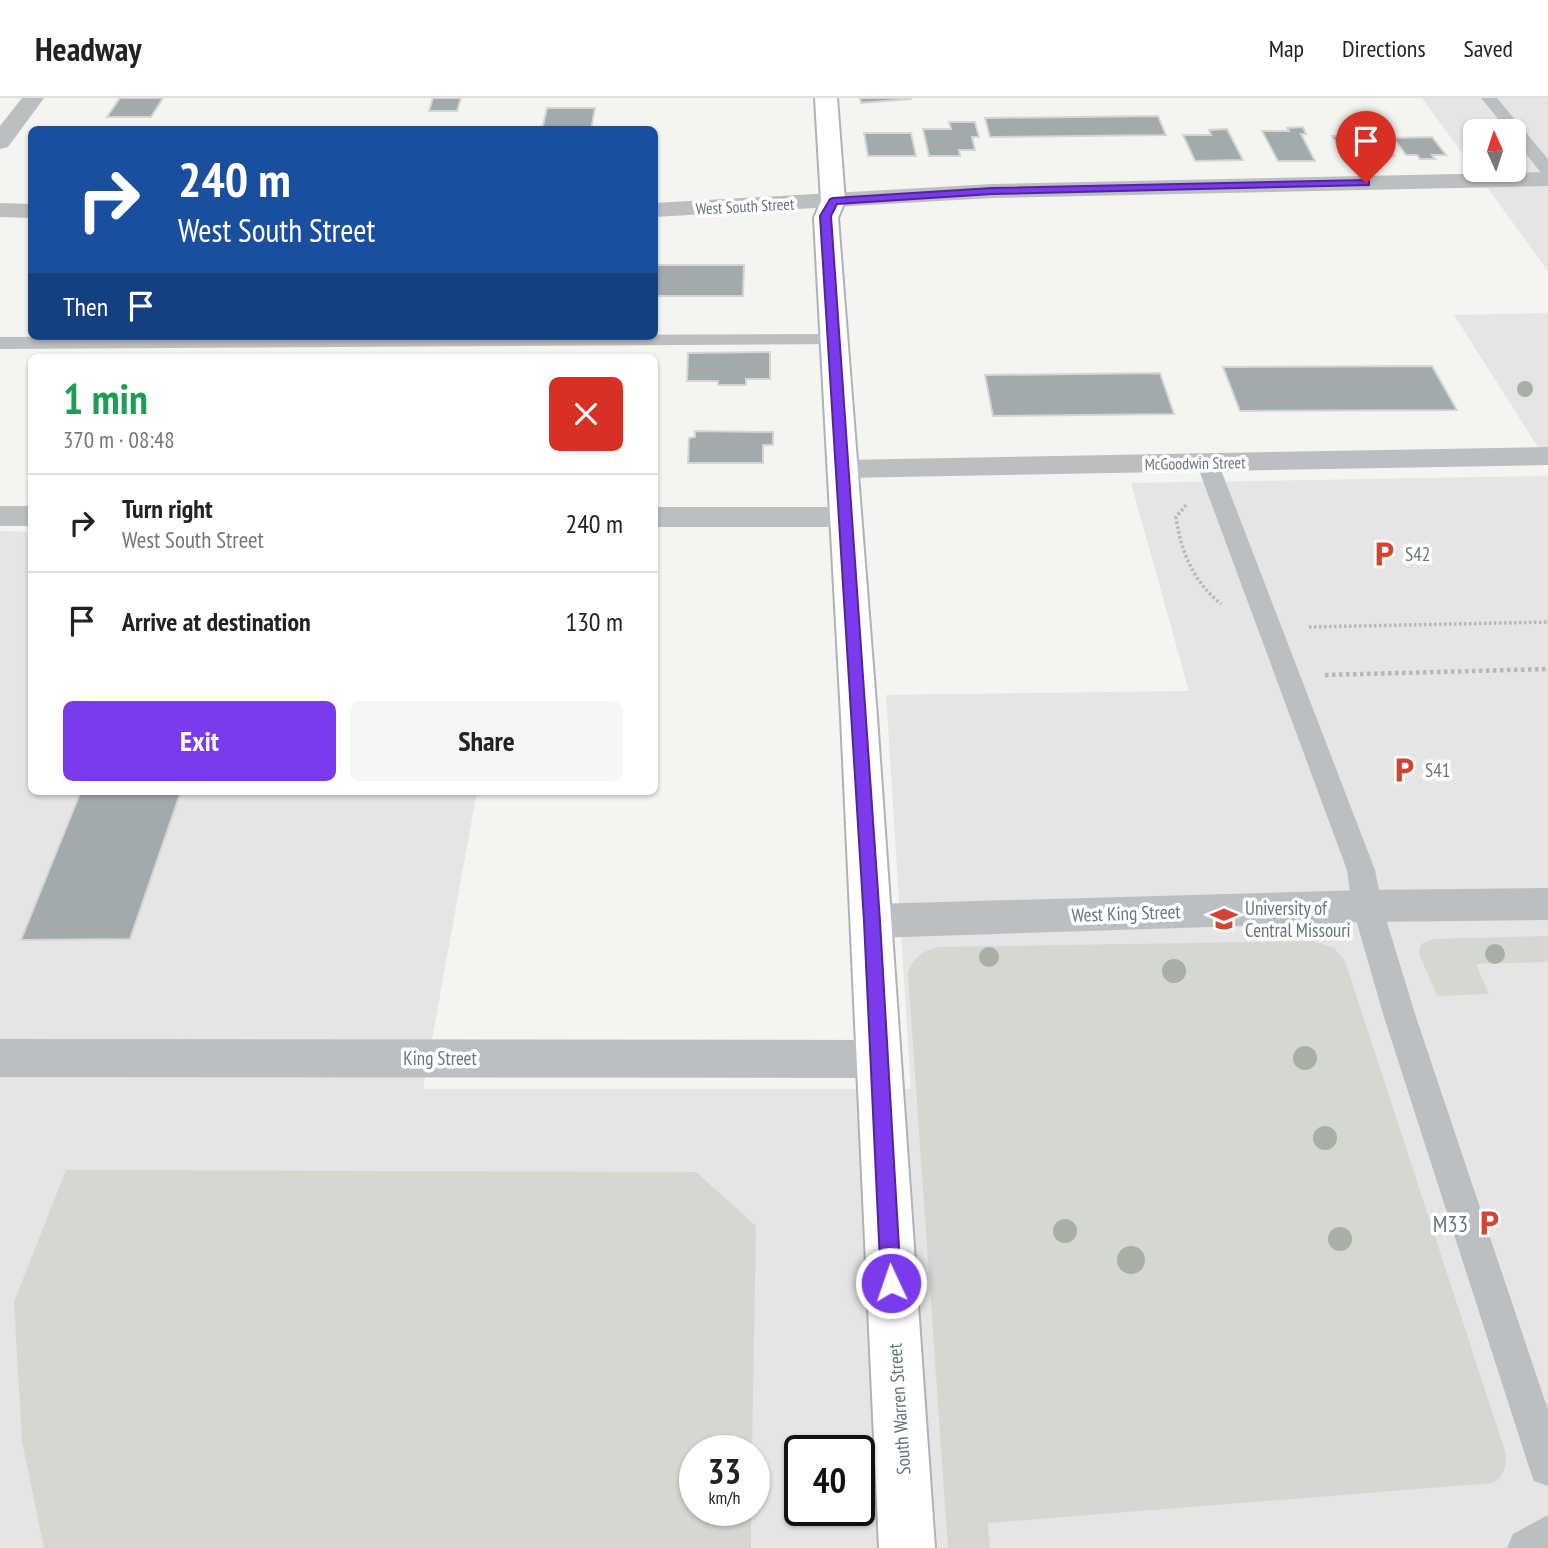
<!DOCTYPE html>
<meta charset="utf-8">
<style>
:root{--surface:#fff;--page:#f6f6f6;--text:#222;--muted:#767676;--line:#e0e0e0;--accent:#7c3aed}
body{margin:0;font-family:"PT Sans Narrow",sans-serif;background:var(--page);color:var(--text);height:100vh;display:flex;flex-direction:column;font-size:26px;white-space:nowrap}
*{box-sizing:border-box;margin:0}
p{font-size:23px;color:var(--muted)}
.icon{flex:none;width:38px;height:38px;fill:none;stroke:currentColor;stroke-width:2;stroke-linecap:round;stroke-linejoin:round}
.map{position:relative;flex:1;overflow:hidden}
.drawer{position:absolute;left:28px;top:256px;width:630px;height:441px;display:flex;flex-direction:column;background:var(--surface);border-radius:10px;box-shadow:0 2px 5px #0004}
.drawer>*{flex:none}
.guide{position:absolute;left:28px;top:28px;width:630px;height:214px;border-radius:10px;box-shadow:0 2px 5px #0004;background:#1a4fa0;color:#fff;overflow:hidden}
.needle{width:46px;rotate:357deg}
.buttons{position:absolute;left:1463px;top:21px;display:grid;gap:14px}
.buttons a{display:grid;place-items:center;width:63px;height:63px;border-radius:10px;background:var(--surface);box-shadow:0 2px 5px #0004;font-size:35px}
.speed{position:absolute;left:679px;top:1337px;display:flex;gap:14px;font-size:35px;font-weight:700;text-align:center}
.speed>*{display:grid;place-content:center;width:91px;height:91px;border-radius:50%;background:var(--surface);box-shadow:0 2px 5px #0004;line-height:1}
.speed small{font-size:18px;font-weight:400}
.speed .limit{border:4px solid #111;border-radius:10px;background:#fff;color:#111}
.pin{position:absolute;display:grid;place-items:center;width:60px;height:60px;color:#fff;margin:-72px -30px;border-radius:50% 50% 50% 0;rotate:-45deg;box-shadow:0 0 7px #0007}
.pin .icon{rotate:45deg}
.me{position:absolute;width:77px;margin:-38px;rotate:357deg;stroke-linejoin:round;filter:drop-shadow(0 0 5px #0008)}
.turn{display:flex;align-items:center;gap:24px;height:147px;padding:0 35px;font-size:32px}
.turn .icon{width:91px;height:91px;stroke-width:2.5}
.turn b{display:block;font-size:49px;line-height:60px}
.then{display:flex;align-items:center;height:66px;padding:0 35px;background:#0003;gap:14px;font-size:26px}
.round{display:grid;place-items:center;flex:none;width:74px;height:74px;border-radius:10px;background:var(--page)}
.headline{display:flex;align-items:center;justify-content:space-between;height:119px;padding:0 35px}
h1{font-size:42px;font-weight:600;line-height:52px;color:#1e9e55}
.action{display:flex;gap:14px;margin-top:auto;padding:14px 35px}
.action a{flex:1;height:80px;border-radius:10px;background:var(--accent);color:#fff;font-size:28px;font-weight:600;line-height:80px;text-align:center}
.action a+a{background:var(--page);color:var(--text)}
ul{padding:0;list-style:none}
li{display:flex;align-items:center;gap:21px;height:98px;padding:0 35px;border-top:2px solid var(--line)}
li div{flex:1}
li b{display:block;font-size:26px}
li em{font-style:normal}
header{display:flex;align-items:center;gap:42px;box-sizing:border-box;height:98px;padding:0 35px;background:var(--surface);border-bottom:2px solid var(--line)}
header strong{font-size:33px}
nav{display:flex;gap:38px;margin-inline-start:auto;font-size:24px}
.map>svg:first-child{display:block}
.built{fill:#e4e5e4;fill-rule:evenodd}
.green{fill:#d4d8d0}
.building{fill:#a1abae;stroke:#d5d5d3;stroke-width:2}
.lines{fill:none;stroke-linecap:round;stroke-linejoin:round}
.secondary-casing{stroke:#adb3b7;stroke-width:4}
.path-far1{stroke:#b5b8ba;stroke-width:3.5;stroke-dasharray:2.5 2.5;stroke-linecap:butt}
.path{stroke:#b5b8ba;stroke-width:4.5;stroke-dasharray:3.5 3.5;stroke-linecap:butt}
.lane{fill:#bbbfc2;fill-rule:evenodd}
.street{fill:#bbbfc2;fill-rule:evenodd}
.secondary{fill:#fff;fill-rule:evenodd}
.tree{fill:#a8afa3}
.route{fill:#7c3aed;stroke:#51269a;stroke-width:2}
.labels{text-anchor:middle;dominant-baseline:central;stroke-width:7;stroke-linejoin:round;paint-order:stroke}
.far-street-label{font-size:16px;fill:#65767f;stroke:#fff}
.poi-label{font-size:19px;fill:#65767f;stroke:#fff;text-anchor:start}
.street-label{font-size:19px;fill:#65767f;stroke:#fff}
.near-poi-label{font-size:23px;fill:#65767f;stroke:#fff;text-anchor:end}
</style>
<header>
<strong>Headway</strong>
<nav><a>Map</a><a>Directions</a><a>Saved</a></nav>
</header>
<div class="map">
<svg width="1548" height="1450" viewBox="0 0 1548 1450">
<rect width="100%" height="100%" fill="#f4f4f0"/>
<g class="built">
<path d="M1422,0H1548V173L1492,96ZM1475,33H1514V72H1475Z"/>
<path d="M1548,215V365L1454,217Z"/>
<path d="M1548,378V1450H0V433L31,434L32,693H477L423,991H911L886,597L1189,593L1131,385ZM695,1353H754V1412H695ZM800,1353H859V1412H800Z"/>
</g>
<g class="green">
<path d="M1548,838V864L1476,866L1489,896L1437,898L1419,855L1421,846L1434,841Z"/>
<path d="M1313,843L1334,850L1345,863L1505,1353C1507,1367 1506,1376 1493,1385L988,1425L990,1450H948L908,874C914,859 923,853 938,849Z"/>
<path d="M66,1072L696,1074L756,1128L752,1353H695V1412H751V1450H44L22,1343L14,1204Z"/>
</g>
<g class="building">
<path d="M120,0H163L151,19H107Z"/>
<path d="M433,0H461L457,13H429Z"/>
<path d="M860,0H911V1L861,5Z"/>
<path d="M547,10H595L591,32H542Z"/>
<path d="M1158,18L1166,37L990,39L985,20Z"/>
<path d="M949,24H975L979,39H972L975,52H959L960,58H929L923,31H951Z"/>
<path d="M1303,29L1306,36H1301L1315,63H1278L1262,33H1289L1287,30Z"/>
<path d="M1227,31L1243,62L1195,63L1183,37H1211L1209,32Z"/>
<path d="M864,35H911L916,58H868Z"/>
<path d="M1368,37L1372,44H1386L1394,58H1380L1382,62H1363L1360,58H1344L1332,38Z"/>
<path d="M1432,39L1446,57H1432L1435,61H1420L1417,57H1406L1394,40Z"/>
<path d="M654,167H744L743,198H654Z"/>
<path d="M770,254V281H746V287H718V283H687L688,255Z"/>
<path d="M1432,268L1457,312L1240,313L1223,269Z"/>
<path d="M1160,275L1174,316L993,318L985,277Z"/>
<path d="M695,333L773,334V347H763V365H688L689,340L695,339Z"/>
<path d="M81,693H181L130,841L21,842Z"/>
</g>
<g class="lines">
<g class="secondary-casing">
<path id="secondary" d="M815,0H837L845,103L838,120L877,619L935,1450H879L841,619L814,120L821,103Z"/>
</g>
<g class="path-far1">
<path d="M1186,407L1176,419C1181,454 1193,483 1221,506"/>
<path d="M1309,529L1548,524"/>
</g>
<path class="path" d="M1325,577L1548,571"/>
<g class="lane">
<path d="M1481,0H1497L1548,61V77L1542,76L1514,41V33H1508Z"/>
<path d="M835,236L842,238L845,242L842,246L0,251V239Z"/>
<path d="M1207,357L1215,359L1218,364L1375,772L1382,808L1416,919L1548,1312V1388L1534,1383L1529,1369L1384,919L1352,808L1347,772L1196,364L1199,359Z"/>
<path d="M1548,1417V1450H1507L1513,1436Z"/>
</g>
<g class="street">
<path d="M22,0H44L8,49L0,51V28Z"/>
<path d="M1548,74V88L992,100L654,119V105L992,86Z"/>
<path d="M0,105L32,106V120L0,119Z"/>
<path d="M1548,349V367L842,380L831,378L827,371L831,364L842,362Z"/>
<rect x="0" y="408" width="32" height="20"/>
<path d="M654,409H845L856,412L861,419L856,426L845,429H654Z"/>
<path d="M1548,790V822L1367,824L872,840L858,835L852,823L858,811L872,806L1367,792Z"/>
<path d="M0,941L879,942L895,947L901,961L895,975L879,980L0,979Z"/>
</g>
<use href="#secondary" class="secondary"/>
</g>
<g class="tree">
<circle cx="1525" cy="291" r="8"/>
<circle cx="1495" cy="856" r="10"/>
<circle cx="989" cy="859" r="10"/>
<circle cx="1174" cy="873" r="12"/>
<circle cx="1305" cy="960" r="12"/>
<circle cx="1325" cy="1040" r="12"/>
<circle cx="1065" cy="1133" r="12"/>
<circle cx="1340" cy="1141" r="12"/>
<circle cx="1131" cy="1162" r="14"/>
</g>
<path class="route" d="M1366,82L1369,83V87L992,96L837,106L831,118L880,823L901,1185L898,1192L891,1195L884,1192L881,1185L864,823L820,118L830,101L833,100L992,90Z"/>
<defs>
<g id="parking-bare" transform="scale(2.1)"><path d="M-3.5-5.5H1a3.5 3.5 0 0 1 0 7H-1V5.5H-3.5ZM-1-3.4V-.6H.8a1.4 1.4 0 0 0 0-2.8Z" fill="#d44531" stroke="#fff" stroke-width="2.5" paint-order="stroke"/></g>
<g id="university-bare" transform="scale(2.1)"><path d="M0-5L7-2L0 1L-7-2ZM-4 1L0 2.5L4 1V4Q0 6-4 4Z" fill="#d44531" stroke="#fff" stroke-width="2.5" paint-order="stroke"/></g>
</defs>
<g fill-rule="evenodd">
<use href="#parking-bare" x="1384" y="456"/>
<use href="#parking-bare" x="1404" y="672"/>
<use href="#university-bare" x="1224" y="821"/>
<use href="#parking-bare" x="1489" y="1125"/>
</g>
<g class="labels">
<g class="far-street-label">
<text transform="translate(745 108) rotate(-3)">West South Street</text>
<text transform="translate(1195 365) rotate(-1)">McGoodwin Street</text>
</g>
<g class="poi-label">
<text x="1405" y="456">S42</text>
<text x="1425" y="672">S41</text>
<text x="1245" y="810">University of<tspan x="1245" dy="22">Central Missouri</tspan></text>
</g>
<g class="street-label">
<text transform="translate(1126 815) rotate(-2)">West King Street</text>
<text x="440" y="960">King Street</text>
<text transform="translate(899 1311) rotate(-94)">South Warren Street</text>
</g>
<g class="near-poi-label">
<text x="1468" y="1125">M33</text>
</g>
</g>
</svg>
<div class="buttons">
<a><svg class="needle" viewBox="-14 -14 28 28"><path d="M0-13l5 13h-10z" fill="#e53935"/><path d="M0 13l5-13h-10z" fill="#767676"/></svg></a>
</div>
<div class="speed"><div>33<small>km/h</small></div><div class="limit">40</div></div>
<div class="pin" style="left:1366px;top:85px;background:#d93025"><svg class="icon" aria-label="arrive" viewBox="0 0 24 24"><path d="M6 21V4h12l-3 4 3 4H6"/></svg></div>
<svg class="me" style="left:891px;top:1185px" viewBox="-20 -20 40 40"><circle r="17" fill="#7c3aed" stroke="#fff" stroke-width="3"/><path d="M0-11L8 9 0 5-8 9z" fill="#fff"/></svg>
<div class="guide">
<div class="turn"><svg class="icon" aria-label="right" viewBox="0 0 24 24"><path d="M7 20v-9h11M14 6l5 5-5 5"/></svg><div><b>240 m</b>West South Street</div></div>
<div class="then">Then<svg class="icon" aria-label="arrive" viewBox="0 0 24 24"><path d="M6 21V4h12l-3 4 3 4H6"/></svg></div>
</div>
<section class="drawer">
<div class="headline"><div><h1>1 min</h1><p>370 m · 08:48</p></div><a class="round" style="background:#d93025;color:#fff"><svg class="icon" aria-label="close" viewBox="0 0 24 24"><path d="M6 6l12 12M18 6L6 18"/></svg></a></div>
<ul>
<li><svg class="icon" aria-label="right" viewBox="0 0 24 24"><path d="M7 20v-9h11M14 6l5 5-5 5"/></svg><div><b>Turn right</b><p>West South Street</p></div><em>240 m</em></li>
<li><svg class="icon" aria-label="arrive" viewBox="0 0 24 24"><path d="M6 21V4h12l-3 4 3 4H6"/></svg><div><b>Arrive at destination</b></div><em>130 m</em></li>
</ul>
<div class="action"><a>Exit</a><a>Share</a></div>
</section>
</div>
